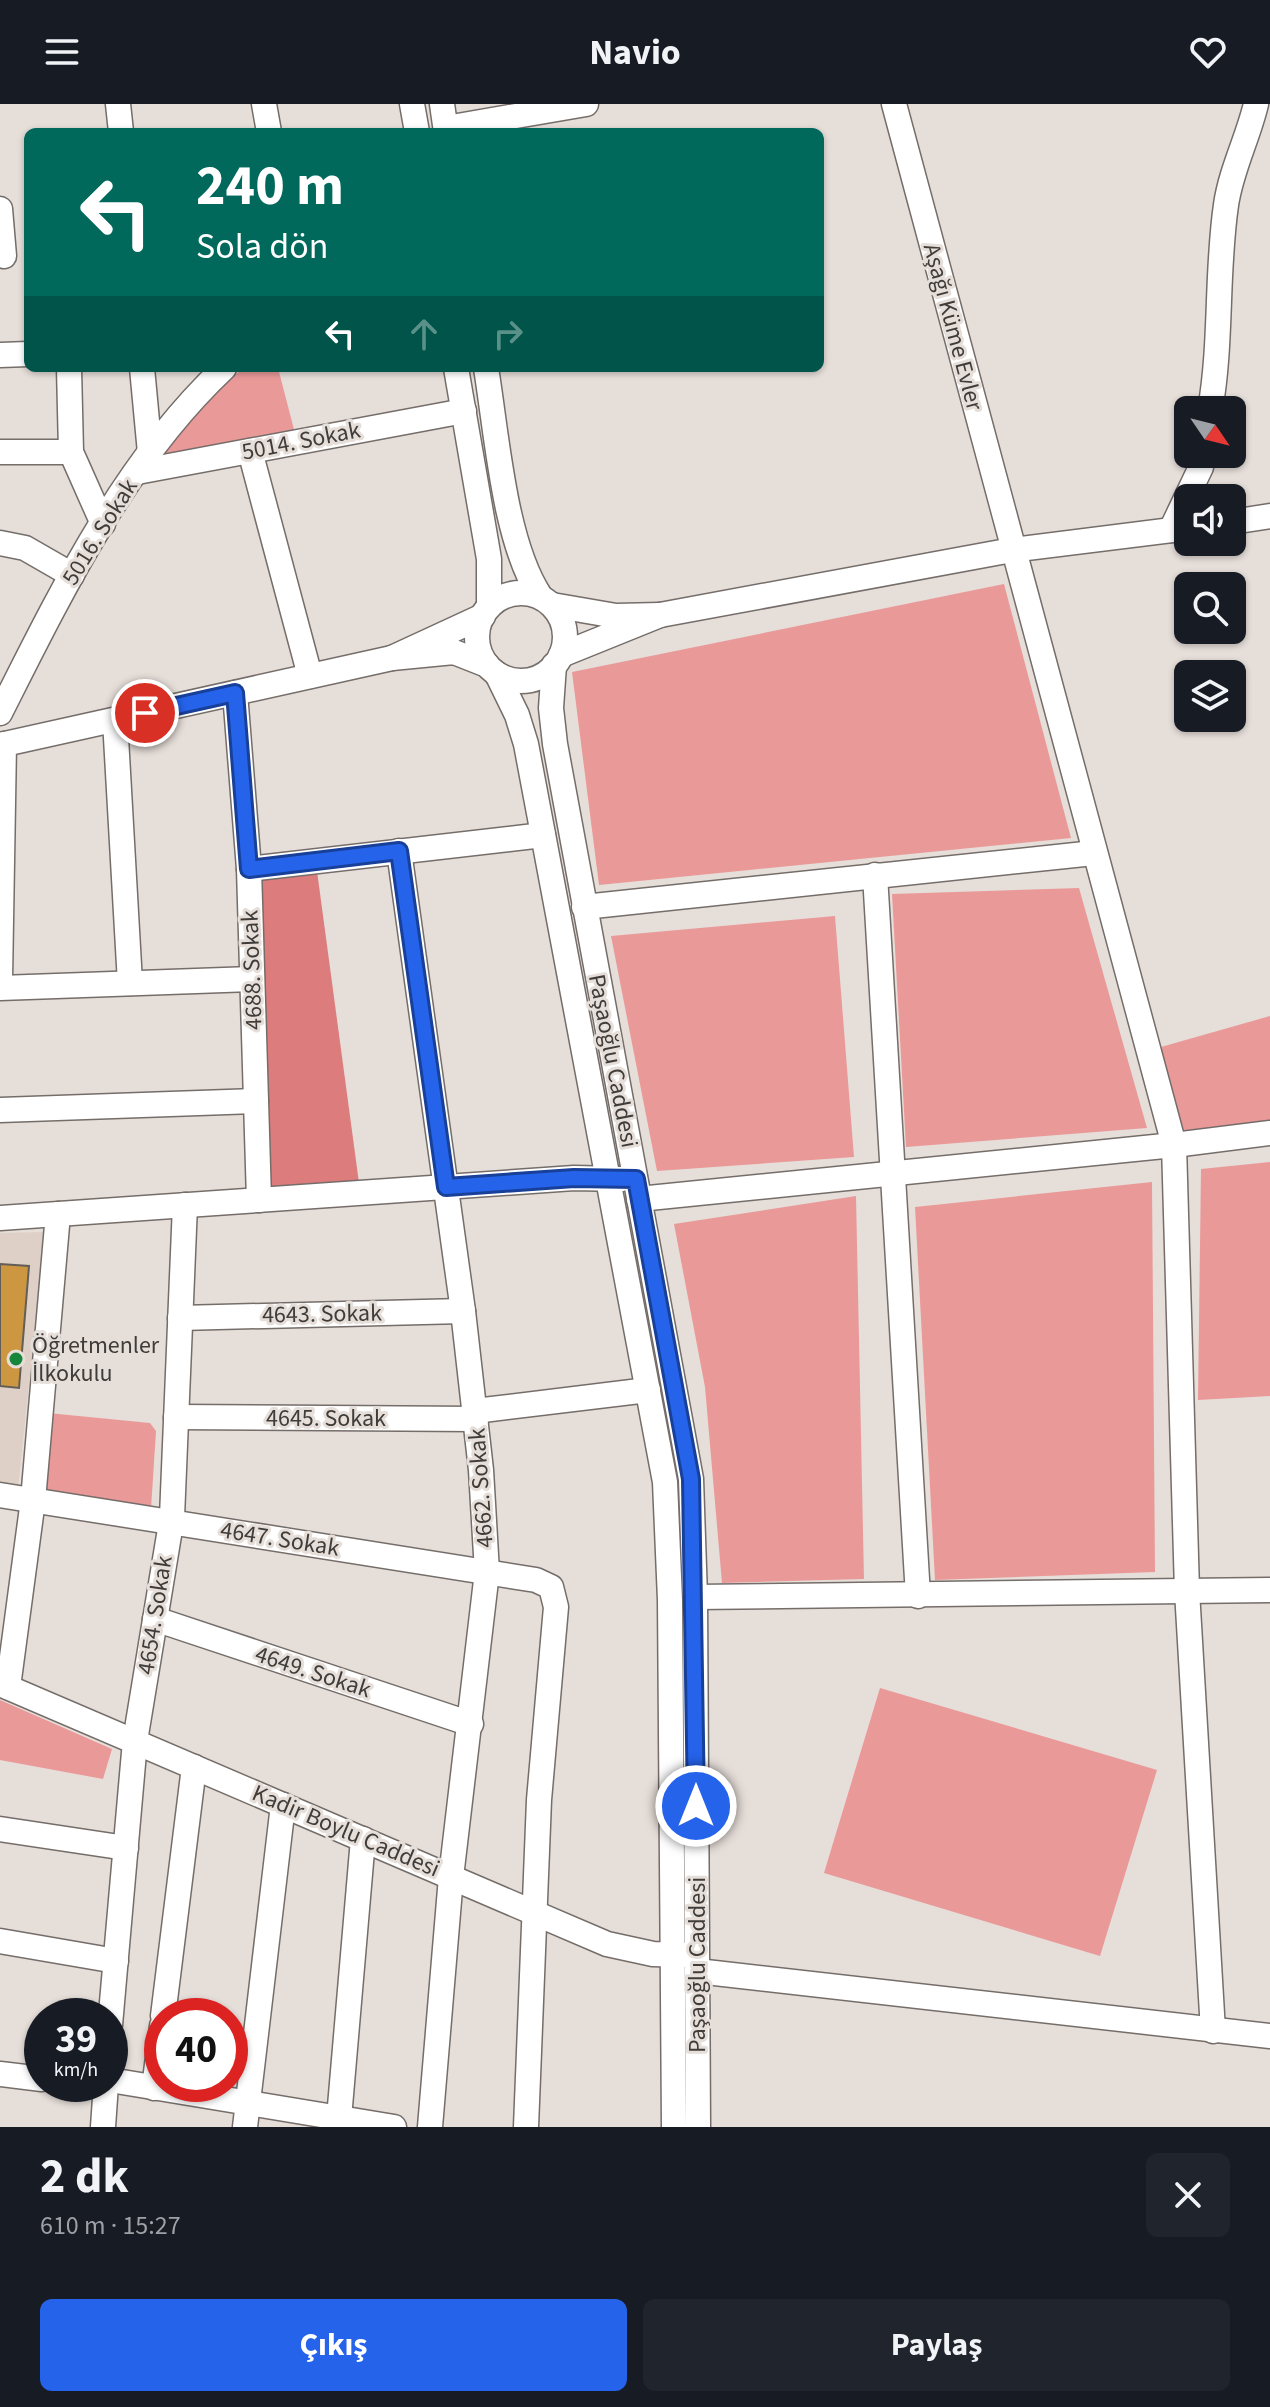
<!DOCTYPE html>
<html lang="tr">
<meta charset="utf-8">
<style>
:root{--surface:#171b24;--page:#20242c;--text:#f1f3f6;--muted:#9ea1a6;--accent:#2563eb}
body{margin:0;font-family:"Source Sans 3",sans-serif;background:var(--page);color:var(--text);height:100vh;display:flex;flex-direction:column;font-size:30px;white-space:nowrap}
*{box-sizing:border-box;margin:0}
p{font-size:26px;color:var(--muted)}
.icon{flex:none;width:44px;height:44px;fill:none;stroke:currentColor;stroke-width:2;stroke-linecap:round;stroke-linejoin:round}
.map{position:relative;height:2023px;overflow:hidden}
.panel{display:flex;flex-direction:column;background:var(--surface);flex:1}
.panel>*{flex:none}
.banner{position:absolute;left:24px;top:24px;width:800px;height:244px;border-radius:12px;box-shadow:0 2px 6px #0004;background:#00695c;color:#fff;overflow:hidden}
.needle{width:52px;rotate:125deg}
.controls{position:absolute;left:1174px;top:292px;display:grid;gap:16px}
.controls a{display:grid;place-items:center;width:72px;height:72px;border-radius:12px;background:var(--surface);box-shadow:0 2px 6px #0004;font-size:40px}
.speed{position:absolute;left:24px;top:1894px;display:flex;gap:16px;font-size:40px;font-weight:700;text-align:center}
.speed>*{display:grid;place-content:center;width:104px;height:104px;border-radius:50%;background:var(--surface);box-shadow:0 2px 6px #0004;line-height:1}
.speed small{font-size:20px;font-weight:400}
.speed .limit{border:12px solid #d22;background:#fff;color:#111}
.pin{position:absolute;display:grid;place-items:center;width:68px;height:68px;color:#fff;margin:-34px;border:4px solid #fff;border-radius:50%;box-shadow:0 2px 8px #0007}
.me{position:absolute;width:88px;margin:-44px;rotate:0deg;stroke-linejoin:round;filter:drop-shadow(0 0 6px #0008)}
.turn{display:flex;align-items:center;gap:28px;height:168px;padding:0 40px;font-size:36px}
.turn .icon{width:104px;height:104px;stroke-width:2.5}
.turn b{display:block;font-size:56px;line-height:68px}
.lanes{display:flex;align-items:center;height:76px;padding:0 40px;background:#0003;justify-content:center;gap:40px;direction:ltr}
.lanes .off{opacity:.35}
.round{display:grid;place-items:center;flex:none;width:84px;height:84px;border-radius:12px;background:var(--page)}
.headline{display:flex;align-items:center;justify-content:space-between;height:136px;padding:0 40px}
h1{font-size:48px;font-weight:700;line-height:60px}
.button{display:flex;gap:16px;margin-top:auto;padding:16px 40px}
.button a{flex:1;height:92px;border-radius:12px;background:var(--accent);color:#fff;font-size:32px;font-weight:700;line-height:92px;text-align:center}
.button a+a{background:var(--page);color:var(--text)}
header{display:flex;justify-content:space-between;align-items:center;height:104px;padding:0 40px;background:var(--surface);font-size:36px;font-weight:700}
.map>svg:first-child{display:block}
.built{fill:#ded0c6}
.green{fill:#ea9999}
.forest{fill:#dd7c7d}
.building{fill:#cd9742;stroke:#635e58;stroke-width:2}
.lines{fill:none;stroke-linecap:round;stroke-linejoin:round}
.minor-casing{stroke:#746d69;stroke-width:27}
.minor{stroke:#fff;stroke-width:24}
.route-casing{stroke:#184099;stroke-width:20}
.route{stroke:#2563eb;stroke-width:14}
.poi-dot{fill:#17863d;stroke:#e6ded9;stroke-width:3}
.labels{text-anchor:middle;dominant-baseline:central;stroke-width:6;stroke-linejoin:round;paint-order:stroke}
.street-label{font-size:24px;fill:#3f3c39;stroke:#e6ded9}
.poi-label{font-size:24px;fill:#3f3c39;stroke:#e6ded9;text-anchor:start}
</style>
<header><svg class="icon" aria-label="menu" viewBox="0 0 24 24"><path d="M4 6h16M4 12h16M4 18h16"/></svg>Navio<svg class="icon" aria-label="heart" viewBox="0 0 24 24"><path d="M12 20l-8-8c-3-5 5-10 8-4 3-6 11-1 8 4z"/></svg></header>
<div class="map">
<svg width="1270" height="2023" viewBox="0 0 1270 2023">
<rect width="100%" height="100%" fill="#e6ded9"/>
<path class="built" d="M45,1128L18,1384L0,1381V1129Z"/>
<g class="green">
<path d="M243,264H278L296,333L170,352L162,346L194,308Z"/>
<path d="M1004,480L1071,734L599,781L572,568Z"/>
<path d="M1079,784L1147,1024L906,1043L892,790Z"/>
<path d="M835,812L854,1053L657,1067L611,832Z"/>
<path d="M1270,912V1019L1182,1030L1161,943Z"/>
<path d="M1270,1058V1292L1198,1296L1201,1065Z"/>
<path d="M1152,1078L1155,1468L935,1476L915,1103Z"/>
<path d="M856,1092L864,1475L722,1479L705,1283L674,1120Z"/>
<path d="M48,1309L150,1319L156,1327L151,1405L43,1388Z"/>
<path d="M880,1584L1157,1666L1100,1852L824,1769Z"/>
<path d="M0,1596L112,1645L103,1675L0,1656Z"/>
</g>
<path class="forest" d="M317,767L359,1079L266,1086L257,775Z"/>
<path class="building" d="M0,1160L29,1162L19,1284L0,1282Z"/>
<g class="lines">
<g class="minor-casing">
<g id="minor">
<path d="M118,0L121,28"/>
<path d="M264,0L269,28"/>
<path d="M412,0L417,28"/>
<path d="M442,0L446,28"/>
<path d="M446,24L586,0"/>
<path d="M0,105L4,152"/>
<path d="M0,251L28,250"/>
<path d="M69,264L71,348L103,420"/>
<path d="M142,264L150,349"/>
<path d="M456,264L489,455V503"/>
<path d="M486,264C497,331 504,437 540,492"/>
<path d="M1210,306C1222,238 1216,169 1226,101C1231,66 1248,34 1256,0"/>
<path d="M250,347L310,572"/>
<path d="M0,348H71"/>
<path d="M137,368L464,307"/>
<path d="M1232,418L1270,412"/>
<path d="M1171,426L1201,363L1203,350"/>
<path d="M0,439L25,444L72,471"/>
<circle cx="521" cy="533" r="44"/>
<path d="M552,501L616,512L660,511L561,551"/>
<path d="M660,511L1012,446L1188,424"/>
<path d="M483,512L392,554L454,548L487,561"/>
<path d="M554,561L551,604L555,640L691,1375L695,1493L698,2023"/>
<path d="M497,570L517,611L526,640L665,1378L670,1496L674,2023"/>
<path d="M235,589L249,765L259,1096"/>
<path d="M0,609C61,488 124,358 224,264"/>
<path d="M115,616L130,879"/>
<path d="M0,641L392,554"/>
<path d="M399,747L463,1207L481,1366L487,1468L451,1773L430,2023"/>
<path d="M249,765L543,731"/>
<path d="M875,771L918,1492"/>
<path d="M584,803L1094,749"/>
<path d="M0,875L4,640"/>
<path d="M0,884L252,875"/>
<path d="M0,1006L256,997"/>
<path d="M639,1095L1174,1041L894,0"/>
<path d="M0,1114L574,1074L621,1075"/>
<path d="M180,1214L463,1207"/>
<path d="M475,1307L648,1286"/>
<path d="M176,1313L476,1315"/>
<path d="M0,1391L536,1476L551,1483L556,1503L539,1696L526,2023"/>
<path d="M695,1493L1270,1486"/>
<path d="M155,1515L471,1620"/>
<path d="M0,1580L607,1840L653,1850L687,1851"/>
<path d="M8,1583L33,1396L58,1110"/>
<path d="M0,1725L126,1744"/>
<path d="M0,1837L116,1857"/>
<path d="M697,1867L1270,1932"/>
<path d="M163,1912L194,1663"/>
<path d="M110,1921L135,1637L172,1413L185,1101"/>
<path d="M1213,1927L1187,1487L1174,1041L1270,1029"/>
<path d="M0,1970L42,1975"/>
<path d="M110,1976L394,2023"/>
<path d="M80,1980L106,1983"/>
<path d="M154,1984L162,1922"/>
<path d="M339,2014L363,1735"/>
<path d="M103,2023L106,1980"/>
<path d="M245,2023L283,1701"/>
</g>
</g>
<use href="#minor" class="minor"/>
</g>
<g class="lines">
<g class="route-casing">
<path id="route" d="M145,609L235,589L249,765L399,747L446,1083L574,1074L636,1075L691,1375L696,1702"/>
</g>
<use href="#route" class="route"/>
</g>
<circle class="poi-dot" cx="16" cy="1255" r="8"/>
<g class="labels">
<g class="street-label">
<text transform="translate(953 223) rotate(75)">Aşağı Küme Evler</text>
<text transform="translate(301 337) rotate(-11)">5014. Sokak</text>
<text transform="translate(100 428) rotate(-58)">5016. Sokak</text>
<text transform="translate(252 866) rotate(-92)">4688. Sokak</text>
<text transform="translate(613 957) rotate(79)">Paşaoğlu Caddesi</text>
<text transform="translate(322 1210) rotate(-1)">4643. Sokak</text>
<text x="326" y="1314">4645. Sokak</text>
<text transform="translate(481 1384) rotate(-94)">4662. Sokak</text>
<text transform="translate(280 1435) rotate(9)">4647. Sokak</text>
<text transform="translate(155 1511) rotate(-81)">4654. Sokak</text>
<text transform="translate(313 1568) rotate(18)">4649. Sokak</text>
<text transform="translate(346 1727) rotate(23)">Kadir Boylu Caddesi</text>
<text transform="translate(697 1861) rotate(-90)">Paşaoğlu Caddesi</text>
</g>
<g class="poi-label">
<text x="32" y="1241">Öğretmenler<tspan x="32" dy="28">İlkokulu</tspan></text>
</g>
</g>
</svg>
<div class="controls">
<a><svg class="needle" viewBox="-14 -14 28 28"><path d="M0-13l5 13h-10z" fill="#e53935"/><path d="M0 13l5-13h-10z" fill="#9ea1a6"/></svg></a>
<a><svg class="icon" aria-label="sound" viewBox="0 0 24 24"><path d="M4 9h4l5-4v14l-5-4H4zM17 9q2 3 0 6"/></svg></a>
<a><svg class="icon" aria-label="search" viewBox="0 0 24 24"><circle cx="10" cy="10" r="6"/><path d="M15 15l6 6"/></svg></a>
<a><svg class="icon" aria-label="layers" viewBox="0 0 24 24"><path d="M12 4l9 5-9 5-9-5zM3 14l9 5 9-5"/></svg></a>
</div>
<div class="speed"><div>39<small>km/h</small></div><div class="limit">40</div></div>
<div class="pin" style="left:145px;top:609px;background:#d93025"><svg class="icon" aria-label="arrive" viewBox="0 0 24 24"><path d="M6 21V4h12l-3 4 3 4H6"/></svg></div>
<svg class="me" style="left:696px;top:1702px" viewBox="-20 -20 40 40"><circle r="17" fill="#2563eb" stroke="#fff" stroke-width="3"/><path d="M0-11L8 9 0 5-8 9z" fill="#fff"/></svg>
<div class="banner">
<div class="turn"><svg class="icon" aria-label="left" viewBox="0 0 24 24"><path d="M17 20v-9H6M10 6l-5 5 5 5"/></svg><div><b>240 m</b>Sola dön</div></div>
<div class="lanes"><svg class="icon" aria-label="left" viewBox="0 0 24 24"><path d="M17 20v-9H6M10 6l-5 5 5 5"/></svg><svg class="icon off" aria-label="ahead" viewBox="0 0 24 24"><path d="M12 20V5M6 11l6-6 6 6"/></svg><svg class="icon off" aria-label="right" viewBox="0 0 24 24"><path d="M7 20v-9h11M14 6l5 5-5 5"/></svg></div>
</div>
</div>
<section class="panel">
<div class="headline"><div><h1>2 dk</h1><p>610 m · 15:27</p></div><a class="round"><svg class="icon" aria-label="close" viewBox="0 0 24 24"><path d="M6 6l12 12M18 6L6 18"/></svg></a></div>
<div class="button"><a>Çıkış</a><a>Paylaş</a></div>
</section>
